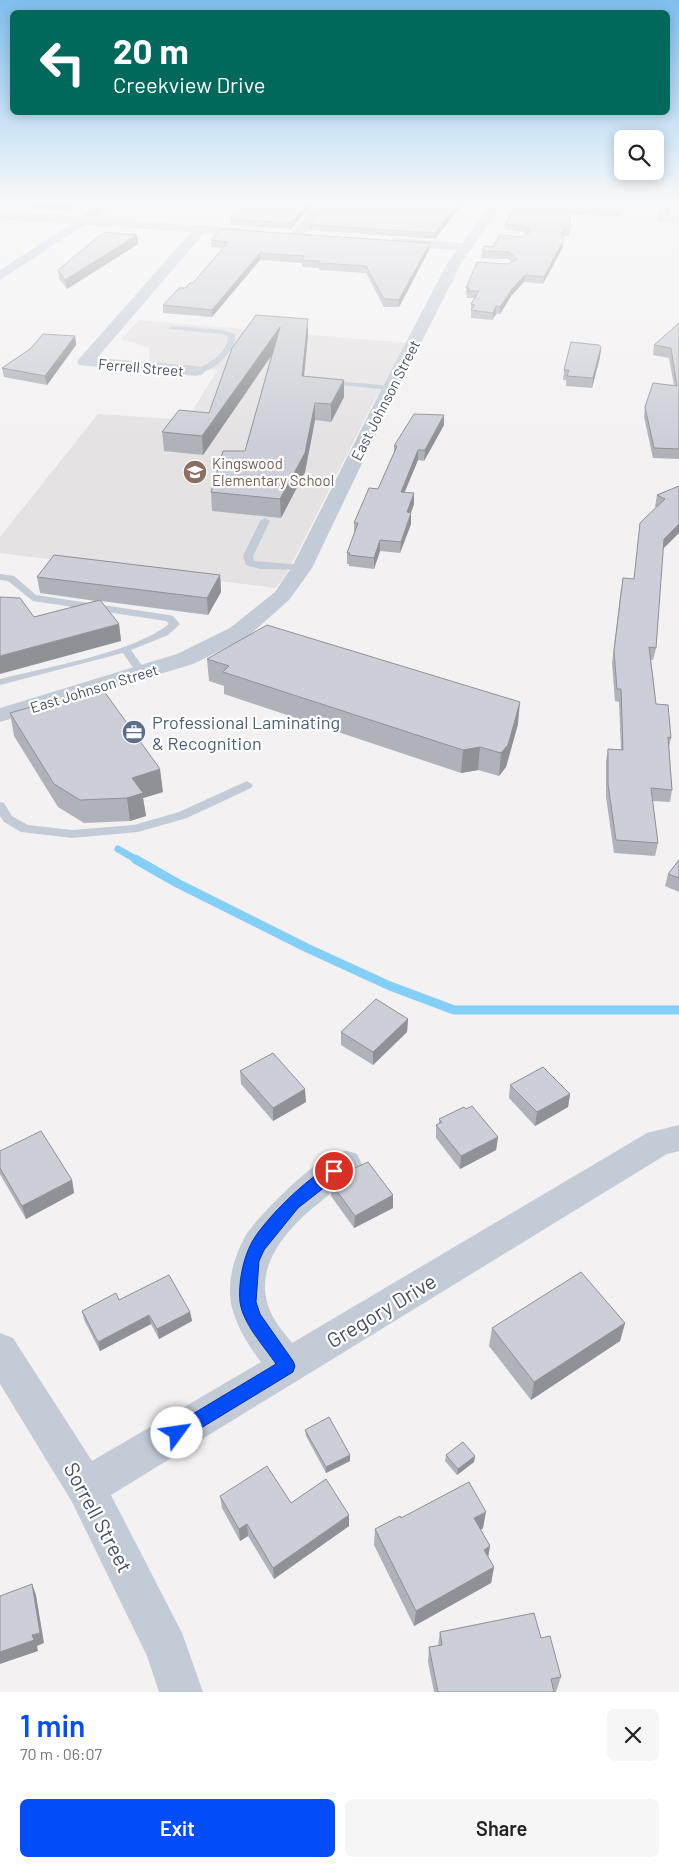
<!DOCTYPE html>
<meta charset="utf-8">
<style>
:root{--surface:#fff;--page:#f6f6f6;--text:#222;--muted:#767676;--accent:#034dfb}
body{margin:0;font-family:Barlow,sans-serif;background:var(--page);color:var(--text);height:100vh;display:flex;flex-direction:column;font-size:19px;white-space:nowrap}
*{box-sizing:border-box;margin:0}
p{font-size:16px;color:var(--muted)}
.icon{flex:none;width:28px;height:28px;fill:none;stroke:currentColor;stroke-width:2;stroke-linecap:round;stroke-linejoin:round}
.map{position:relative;height:1692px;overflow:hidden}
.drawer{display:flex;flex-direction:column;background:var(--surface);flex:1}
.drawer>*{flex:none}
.hud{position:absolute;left:10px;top:10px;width:660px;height:105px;border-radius:8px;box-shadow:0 2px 12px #0003;background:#00695c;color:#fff;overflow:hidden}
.controls{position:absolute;left:614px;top:130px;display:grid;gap:10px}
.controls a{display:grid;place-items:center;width:50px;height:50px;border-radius:8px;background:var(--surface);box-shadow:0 2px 12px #0003;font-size:25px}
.pin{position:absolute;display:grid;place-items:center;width:42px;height:42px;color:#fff;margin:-21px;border:2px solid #fff;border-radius:50%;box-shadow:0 1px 5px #0007}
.me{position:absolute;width:55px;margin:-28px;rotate:59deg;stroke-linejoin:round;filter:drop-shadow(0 0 4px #0008)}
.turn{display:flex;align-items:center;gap:18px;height:105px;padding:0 20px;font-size:22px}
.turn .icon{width:65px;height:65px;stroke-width:2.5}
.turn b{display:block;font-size:35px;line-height:42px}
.round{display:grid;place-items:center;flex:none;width:52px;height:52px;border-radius:8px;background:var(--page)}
.overview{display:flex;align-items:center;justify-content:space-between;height:85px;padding:0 20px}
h1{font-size:30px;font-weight:600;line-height:38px;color:var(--accent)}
.button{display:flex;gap:10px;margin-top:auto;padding:10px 20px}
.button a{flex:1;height:58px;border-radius:8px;background:var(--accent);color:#fff;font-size:20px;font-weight:600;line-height:58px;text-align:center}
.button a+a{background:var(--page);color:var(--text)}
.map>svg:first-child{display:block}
.education{fill:#e4e2e2}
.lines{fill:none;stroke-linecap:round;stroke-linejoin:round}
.stream-far1{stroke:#83cff7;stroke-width:7}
.stream{stroke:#83cff7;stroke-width:9}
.lane{fill:#c3cbd7;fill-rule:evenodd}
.street{fill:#c3cbd7;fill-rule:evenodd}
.secondary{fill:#c1cadc;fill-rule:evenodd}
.wall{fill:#afb2b9}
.shaded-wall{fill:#8f9196}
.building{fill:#cccfd7;stroke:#8f9196}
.route{fill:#034dfb;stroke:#0232a3}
.labels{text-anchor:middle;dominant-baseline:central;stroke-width:4.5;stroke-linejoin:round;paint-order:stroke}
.far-street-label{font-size:15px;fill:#465061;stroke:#fff}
.far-education-label{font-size:15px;fill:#785e54;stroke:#fff;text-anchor:start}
.service-label{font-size:18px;fill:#4e5e75;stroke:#fff;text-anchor:start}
.near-street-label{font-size:21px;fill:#465061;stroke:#fff}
</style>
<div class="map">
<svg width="679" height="1692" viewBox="0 0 679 1692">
<rect width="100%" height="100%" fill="#f3f1f1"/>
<path class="education" d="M139,320L407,343L373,403L285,577L275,588L0,553V537L98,414L187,420L217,370L152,363L149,359L150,348L121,339Z"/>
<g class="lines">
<path class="stream-far1" d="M118,849L137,860"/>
<path class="stream" d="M135,859L177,883L307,948L390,986L454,1010H679"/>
<g class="lane">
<path d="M172,326L223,330L235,334V341C229,356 212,374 194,373V369C209,365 227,353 228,337L222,334L170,329L168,328Z"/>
<path d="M337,381L390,386L394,388L390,390L340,385L336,383Z"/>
<path d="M265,518L270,521L253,556L254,561L302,565L307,568L305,570L260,569L246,565L243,556L260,521Z"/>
<path d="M0,574L14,576L36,595L169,615L173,616L180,624L168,635L131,650L148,674L147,676H139L123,653L0,685V679C46,667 133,653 169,624L166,621L33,601L8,581L0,580Z"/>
<path d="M247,781L253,785L251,788L187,818L138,832L72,838L21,832L4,822L0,816V802L4,803L12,816L28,825L72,830L134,825L179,812Z"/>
</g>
<g class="street">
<path d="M315,203H327L301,238H291L290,235Z"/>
<path d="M491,203H503L462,262L398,388L312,568L289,600L246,638L193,664L0,722V708L177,654L230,628L275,592L292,567L382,388L448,262L457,250L394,246L388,242L394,238L462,243Z"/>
<path d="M659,203H671L670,216H679V224L659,222L657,219Z"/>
<path d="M81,217L259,230L261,233L255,237L204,233L97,358L197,366L203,368L205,371L203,374L197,376L79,365L77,362L79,359L191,232L77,224L75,221Z"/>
<path d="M679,1125V1151L667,1154L111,1495L182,1633L203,1692H159L147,1656L72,1502L0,1384V1333L13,1338L92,1461L261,1362C246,1342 229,1315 230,1289C230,1271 237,1251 246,1235C258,1216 324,1148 346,1151C349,1151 354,1153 357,1154L362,1164L357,1174C315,1205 242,1254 272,1315C277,1325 285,1334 292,1343L647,1133Z"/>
</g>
<path class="secondary" d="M103,203H118L0,280V270L71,224L0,219V211L81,217Z"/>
</g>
<g class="wall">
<path d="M0,203H80L69,210L0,205Z"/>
<path d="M313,203L291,229L231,225L230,219L275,210Z"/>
<path d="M463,203L435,239L309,230V225Z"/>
<path d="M517,203H625L622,217L570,214L569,236H563V247L543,284L524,282L511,296L500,314H496L492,320L471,318V304L475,298H467V295H466V288L512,262L508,259L481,258L482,251L493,247L523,237L527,235L523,232L504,230L505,224Z"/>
<path d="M137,235L138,244L67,289L59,279L58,270Z"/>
<path d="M211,240L429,250L399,307H384L366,273L319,270V268L302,267V263L260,260L212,317L163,313V305L185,288L193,283L223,248L211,247Z"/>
<path d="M308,319V335L304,377L344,380V397L331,422L315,420L305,472L281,518L212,511L211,492L245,451L271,356L203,455L164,451L162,432L209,413Z"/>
<path d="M679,323V459L653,458L644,417L645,407L674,386L669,358L653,355L654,345Z"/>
<path d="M75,336L76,345L47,385L4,377L2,368Z"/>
<path d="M601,347L600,357L592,388L566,386V380H563L564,370Z"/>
<path d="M444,415V425L424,461L418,460L405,492L414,504L411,513V524L400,553L380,551L374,569L349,566V564H347V553L354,534V523L378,489L394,453V446Z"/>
<path d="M679,486L663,549L656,648L653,660H651L656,704L671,738L669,747L672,790L670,802L652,801L658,843L655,856L614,853L606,797V761L608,749L621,750L619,702L615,701L612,663L621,589L634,579L640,523L657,507H655L657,495Z"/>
<path d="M220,575L221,592L208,615L101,601L119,624L121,641L34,617L96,601L40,593L37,577Z"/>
<path d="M207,659L518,724L506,767L499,776L478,770L461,773L224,694V686L209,681Z"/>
<path d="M10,713L163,792L143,798L146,816L130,821L84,823L58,807L14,736Z"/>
<path d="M679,860V892L665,886L668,874Z"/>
<path d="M408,1019L407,1032L373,1065L341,1045V1032Z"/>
<path d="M240,1071L306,1102L273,1121L241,1084Z"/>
<path d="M510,1085L570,1094L568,1107L535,1126L509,1098Z"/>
<path d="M439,1119L498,1137L496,1150L460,1169L436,1138V1125L439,1124Z"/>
<path d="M0,1151L72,1180L74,1193L26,1219L0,1174Z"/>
<path d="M331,1183L393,1208L354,1228L331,1196Z"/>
<path d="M119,1300L190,1312L192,1321L159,1339L151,1324L100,1351L84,1320L82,1311Z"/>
<path d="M625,1323L620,1341L531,1400L489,1346L492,1328Z"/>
<path d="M305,1430L350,1461L326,1473L306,1436Z"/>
<path d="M446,1455L475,1456L474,1462L457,1475L445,1461Z"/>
<path d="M220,1496L291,1503L349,1515V1526L274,1579L248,1536L240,1541L222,1508Z"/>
<path d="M401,1518L483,1528L481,1530L490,1546L488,1557L494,1567L491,1583L414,1626L374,1545L375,1529Z"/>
<path d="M440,1632L541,1638L561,1677L556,1692H434L428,1662L429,1647L438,1646Z"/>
</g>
<g class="shaded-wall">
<path d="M68,203H80L69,210Z"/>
<path d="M308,203H313L291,229V223Z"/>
<path d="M459,203H463L435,239V233Z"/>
<path d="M137,235L138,244L67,289L65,280Z"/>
<path d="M563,241V247L543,284L544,277Z"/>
<path d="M430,243L429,250L399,307V300Z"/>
<path d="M260,253V260L212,317V310Z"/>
<path d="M525,275L524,282L511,296L500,314V307L512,289Z"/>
<path d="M496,306V314L492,320L493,313Z"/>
<path d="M308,319V335L302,394V376Z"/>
<path d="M280,327V343L203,455L202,436Z"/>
<path d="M75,336L76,345L47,385L45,376Z"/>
<path d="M601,347L600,357L592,388L593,378Z"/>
<path d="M344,380V397L331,422V404Z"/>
<path d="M315,403V420L305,472L281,518L280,499Z"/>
<path d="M444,415V425L424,461L425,450Z"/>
<path d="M418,450V460L400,502L401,492Z"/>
<path d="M414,493V504L407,523V512Z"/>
<path d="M411,513V524L400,553L401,542Z"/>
<path d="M679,524V533L662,550L664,539Z"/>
<path d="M380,540V551L374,569V558Z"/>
<path d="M220,575L221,592L208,615L207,598Z"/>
<path d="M119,624L121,641L0,674V656Z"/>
<path d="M520,702L518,724L506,767L499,776L501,753Z"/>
<path d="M480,747L478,770L461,773L463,750Z"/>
<path d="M160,769L163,792L143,798L146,816L130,821L127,798L132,778Z"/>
<path d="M408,1019L407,1032L373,1065V1052Z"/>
<path d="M305,1089L306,1102L273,1121V1108Z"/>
<path d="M570,1094L568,1107L535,1126L537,1112Z"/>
<path d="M498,1137L496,1150L460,1169L461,1156Z"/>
<path d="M72,1180L74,1193L26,1219L22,1206Z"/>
<path d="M393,1195V1208L354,1228L355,1216Z"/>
<path d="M190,1312L192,1321L159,1339L157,1329Z"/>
<path d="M149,1315L151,1324L100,1351L98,1342Z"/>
<path d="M625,1323L620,1341L531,1400L534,1382Z"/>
<path d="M350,1455V1461L326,1473V1467Z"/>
<path d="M475,1456L474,1462L457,1475L458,1469Z"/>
<path d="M486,1512L483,1528L472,1535L474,1518Z"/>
<path d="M349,1515V1526L274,1579L273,1568Z"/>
<path d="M247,1524L248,1536L240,1541L239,1529Z"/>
<path d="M490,1546L487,1563L484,1550Z"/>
<path d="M494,1567L491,1583L414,1626L416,1611Z"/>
<path d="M32,1584L36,1595L44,1643L37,1646L38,1651L0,1664V1652L32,1635Z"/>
</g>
<g class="building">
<path d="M280,203H308L291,223L230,219L241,207L275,210Z"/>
<path d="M325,203H459L435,233L309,225Z"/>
<path d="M517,203H625L623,211L570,208V230L563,229V241L544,277L525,275L512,289L500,307L496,306L493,313L471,310L475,305L471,304L479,291H468L469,288H466L477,262L508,264L517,259L509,252L482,251L484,246L493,247L500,235L523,237L531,232L524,226L505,224Z"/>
<path d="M221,229L430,243L399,300L384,299L366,266L319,263V261L302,260L304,256L260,253L212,310L163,305L179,288H185L190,283H193L228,242L211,240Z"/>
<path d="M104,232L137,235L65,280L58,270Z"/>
<path d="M256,315L308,319L302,376L344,380L331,404L315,403L305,453L280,499L211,492L223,451H245L280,327L202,436L162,432L179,410L209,413L232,348Z"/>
<path d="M679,323V449L654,448L645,407L653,383L677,386L671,348L654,345Z"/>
<path d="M43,334L75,336L45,376L2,368L30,349Z"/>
<path d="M571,342L599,345L601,347L593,378L567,376L569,370H564Z"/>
<path d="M414,414L444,415L425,450H418L401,492L414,493L407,512L411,513L401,542L380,540L374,558L349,555L350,553H347L358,523H354L369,488L378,489L397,446H394Z"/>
<path d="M679,486V524L664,539L656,648L649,647L656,704L668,705L671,738L668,737L672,790L651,788L658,843L616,840L608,784V749L623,750L621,689H617L614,651L623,578L634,579L640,523L665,499L657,495Z"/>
<path d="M54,555L220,575L207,598L37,577Z"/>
<path d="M0,597L20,598L34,617L100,600L119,624L0,656Z"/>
<path d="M267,625L520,702L508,745L501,753L480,747L463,750L223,672L229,666L207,659Z"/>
<path d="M101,687L160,769L132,778L143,793L127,798L80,800L54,784L10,713Z"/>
<path d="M679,860V878L668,874Z"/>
<path d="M376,999L408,1019L373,1052L341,1032Z"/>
<path d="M273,1053L305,1089L273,1108L240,1071Z"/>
<path d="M543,1067L570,1094L537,1112L510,1085Z"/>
<path d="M472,1106L498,1137L461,1156L436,1125L442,1122L439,1119L464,1107L466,1109Z"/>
<path d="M41,1131L72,1180L22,1206L0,1168V1151Z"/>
<path d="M368,1162L393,1195L355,1216L331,1183L346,1172Z"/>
<path d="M581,1272L625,1323L534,1382L492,1328Z"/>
<path d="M169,1275L190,1312L157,1329L149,1315L98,1342L82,1311L116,1293L119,1300Z"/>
<path d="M329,1417L350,1455L326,1467L305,1430Z"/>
<path d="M463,1442L475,1456L458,1469L446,1455Z"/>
<path d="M267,1466L291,1503L326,1479L349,1515L273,1568L247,1524L239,1529L220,1496Z"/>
<path d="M469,1482L486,1512L474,1518L490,1546L484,1550L494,1567L416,1611L375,1529L400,1516L401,1518Z"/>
<path d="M32,1584L40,1633L32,1635L34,1640L0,1652V1596Z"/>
<path d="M534,1613L541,1638L550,1636L561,1677L551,1679L554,1692H438L429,1647L442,1645L440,1632Z"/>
</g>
<linearGradient id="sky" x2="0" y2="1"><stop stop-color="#7fbfee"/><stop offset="0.46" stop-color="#faf9f9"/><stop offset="1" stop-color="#faf9f9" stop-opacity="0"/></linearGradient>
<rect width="679" height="440" fill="url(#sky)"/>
<path class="route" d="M334,1165L339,1167L342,1171L339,1176L298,1208L264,1250L259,1261L256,1302L260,1314L293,1361L295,1366L293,1372L183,1439L177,1442L171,1439L169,1433L171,1427L276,1364C264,1346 243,1324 240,1302C238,1284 243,1258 252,1242C264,1220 311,1173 334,1165Z"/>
<defs>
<g id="school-disc" transform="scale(1.25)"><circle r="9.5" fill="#8d6e63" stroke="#fff"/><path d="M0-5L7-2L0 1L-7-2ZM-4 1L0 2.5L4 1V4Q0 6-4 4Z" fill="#fff"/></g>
<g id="office-disc" transform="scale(1.25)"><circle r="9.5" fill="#5c6f8a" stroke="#fff"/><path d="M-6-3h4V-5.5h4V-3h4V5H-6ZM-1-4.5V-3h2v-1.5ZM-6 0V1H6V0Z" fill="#fff"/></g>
</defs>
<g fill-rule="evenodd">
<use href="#school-disc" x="195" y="472"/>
<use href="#office-disc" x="134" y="732"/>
</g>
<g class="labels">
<g class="far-street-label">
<text transform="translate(141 367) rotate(5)">Ferrell Street</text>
<text transform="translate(385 400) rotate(-63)">East Johnson Street</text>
<text transform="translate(94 688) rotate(-17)">East Johnson Street</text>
</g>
<g class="far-education-label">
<text x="212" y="463">Kingswood<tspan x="212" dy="17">Elementary School</tspan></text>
</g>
<g class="service-label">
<text x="152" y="722">Professional Laminating<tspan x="152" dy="21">&amp; Recognition</tspan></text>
</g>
<g class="near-street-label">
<text transform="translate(381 1310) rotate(-31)">Gregory Drive</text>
<text transform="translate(99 1517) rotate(62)">Sorrell Street</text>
</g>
</g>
</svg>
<div class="controls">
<a><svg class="icon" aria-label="search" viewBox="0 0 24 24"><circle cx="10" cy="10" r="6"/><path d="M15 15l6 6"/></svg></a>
</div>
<div class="pin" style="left:334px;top:1171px;background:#d93025"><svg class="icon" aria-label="arrive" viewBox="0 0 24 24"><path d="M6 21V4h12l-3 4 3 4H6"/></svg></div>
<svg class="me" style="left:177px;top:1433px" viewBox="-20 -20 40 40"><circle r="19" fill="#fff"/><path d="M0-13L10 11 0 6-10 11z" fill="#034dfb"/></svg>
<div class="hud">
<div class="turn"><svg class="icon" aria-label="left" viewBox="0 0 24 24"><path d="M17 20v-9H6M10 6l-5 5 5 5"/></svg><div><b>20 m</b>Creekview Drive</div></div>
</div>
</div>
<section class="drawer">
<div class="overview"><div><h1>1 min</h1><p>70 m · 06:07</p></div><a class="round"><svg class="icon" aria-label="close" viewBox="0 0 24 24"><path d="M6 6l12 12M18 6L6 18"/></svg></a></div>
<div class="button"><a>Exit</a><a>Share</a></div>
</section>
